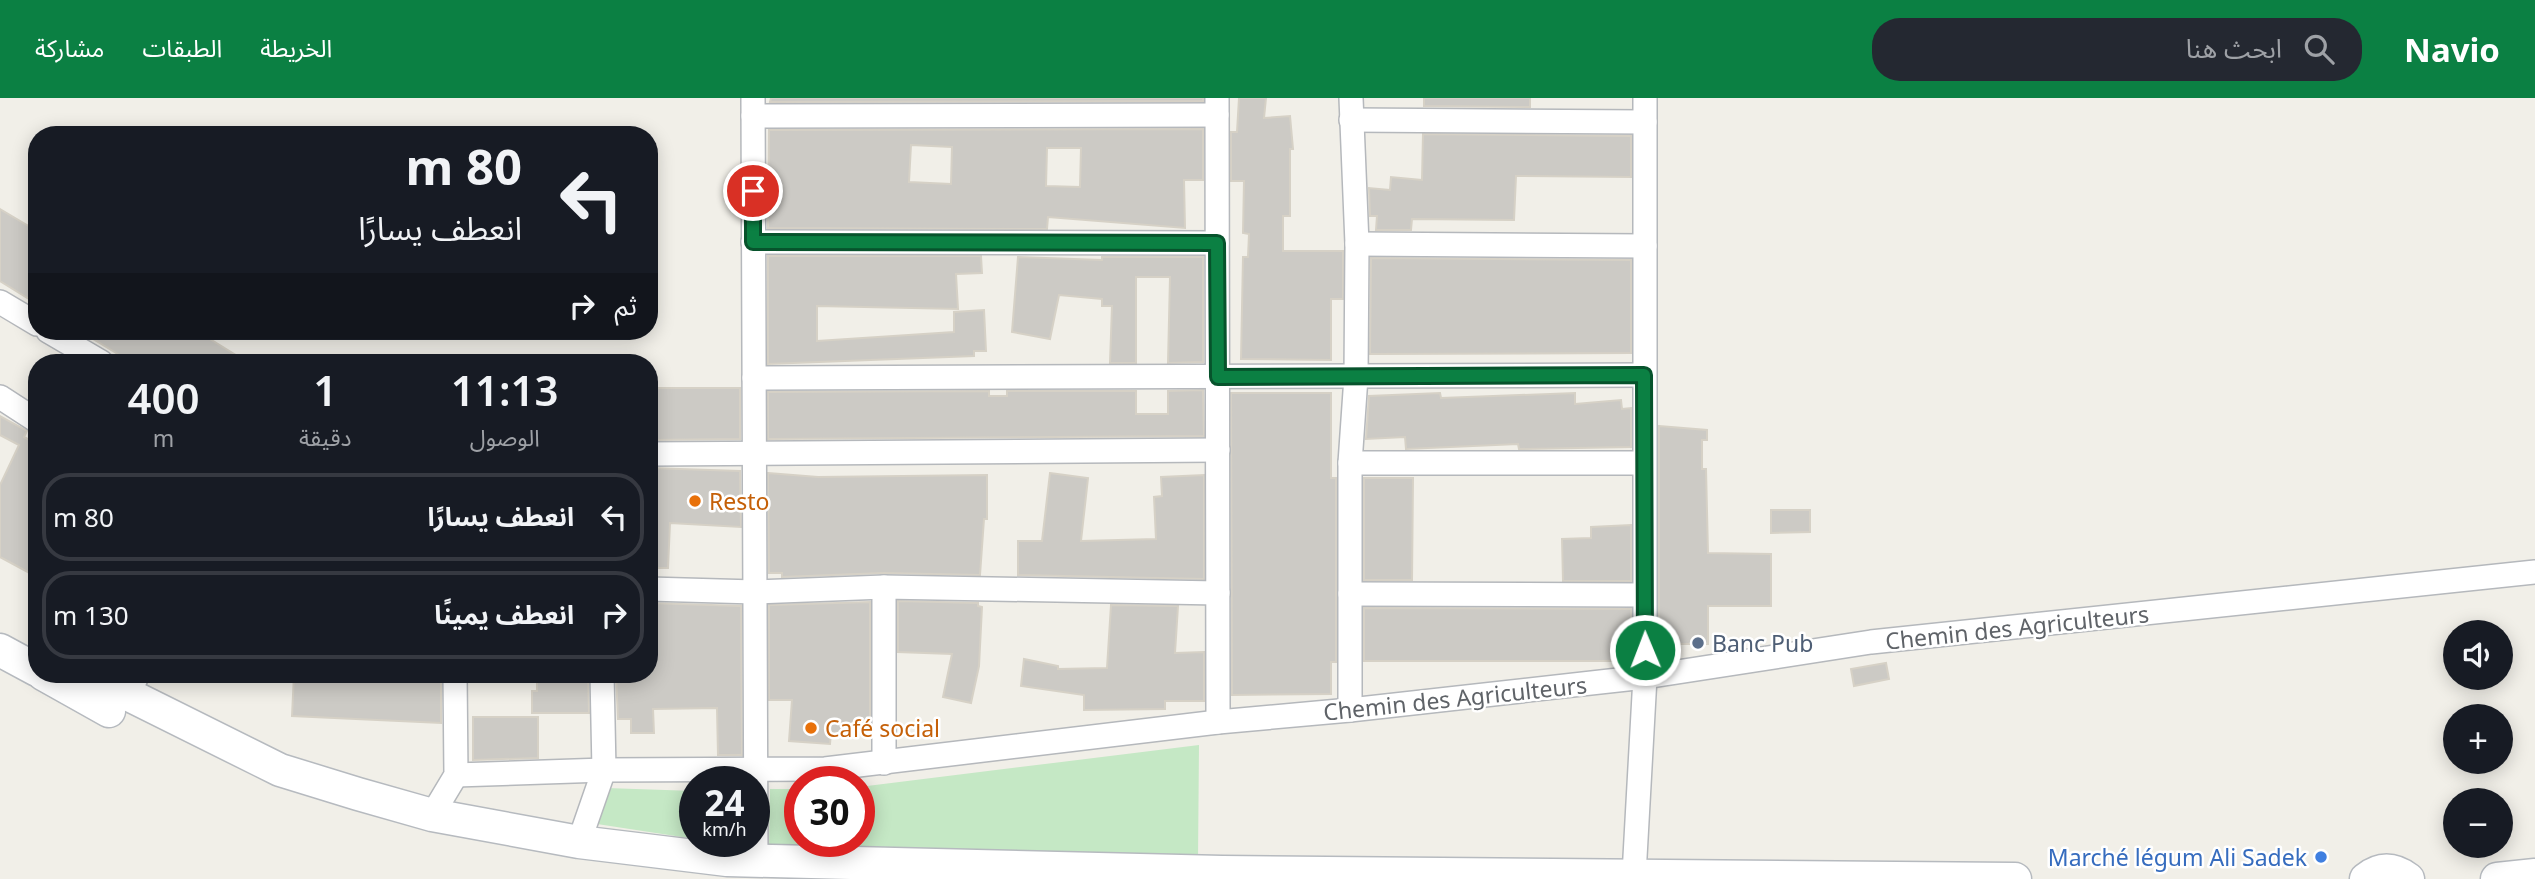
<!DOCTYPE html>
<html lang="ar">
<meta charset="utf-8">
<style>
:root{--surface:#171b24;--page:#242831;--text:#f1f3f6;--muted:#9ea1a6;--line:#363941;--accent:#0b8043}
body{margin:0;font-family:"Noto Sans","Noto Sans Arabic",sans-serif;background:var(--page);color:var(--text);direction:rtl;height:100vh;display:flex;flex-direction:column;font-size:26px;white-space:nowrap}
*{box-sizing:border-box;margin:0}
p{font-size:23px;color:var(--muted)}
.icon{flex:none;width:38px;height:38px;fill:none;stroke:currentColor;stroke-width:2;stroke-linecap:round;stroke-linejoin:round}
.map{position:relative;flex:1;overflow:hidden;direction:ltr}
.panel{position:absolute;left:28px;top:256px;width:630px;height:329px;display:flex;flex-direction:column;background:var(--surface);border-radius:28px;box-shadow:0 4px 18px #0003;direction:rtl}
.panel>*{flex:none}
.top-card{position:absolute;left:28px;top:28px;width:630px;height:214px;border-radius:28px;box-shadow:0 4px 18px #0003;direction:rtl;background:#171b24;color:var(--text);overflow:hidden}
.controls{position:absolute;left:2443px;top:522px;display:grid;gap:14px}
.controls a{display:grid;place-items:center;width:70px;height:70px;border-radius:50%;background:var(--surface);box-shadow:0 4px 18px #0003;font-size:35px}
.speed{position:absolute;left:679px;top:668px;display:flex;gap:14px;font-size:35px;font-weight:700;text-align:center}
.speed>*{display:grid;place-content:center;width:91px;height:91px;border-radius:50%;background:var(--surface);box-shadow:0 4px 18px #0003;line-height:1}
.speed small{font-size:18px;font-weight:400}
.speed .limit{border:10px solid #d22;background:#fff;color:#111}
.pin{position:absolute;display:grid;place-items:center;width:60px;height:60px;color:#fff;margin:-30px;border:4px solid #fff;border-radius:50%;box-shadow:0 2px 7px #0007}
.me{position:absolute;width:77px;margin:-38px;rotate:359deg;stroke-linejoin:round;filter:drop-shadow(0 0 5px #0008)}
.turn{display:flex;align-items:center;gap:24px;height:147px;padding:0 21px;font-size:32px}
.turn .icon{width:91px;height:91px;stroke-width:2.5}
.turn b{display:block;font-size:49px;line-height:60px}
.then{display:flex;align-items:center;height:66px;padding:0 21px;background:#0003;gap:14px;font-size:26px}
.eta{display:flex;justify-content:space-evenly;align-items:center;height:119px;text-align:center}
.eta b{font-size:42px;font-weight:600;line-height:49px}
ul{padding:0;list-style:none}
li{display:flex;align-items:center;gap:21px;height:88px;margin:0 14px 10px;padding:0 7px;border:4px solid var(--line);border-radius:28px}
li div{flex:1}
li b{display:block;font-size:26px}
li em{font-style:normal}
header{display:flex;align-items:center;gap:42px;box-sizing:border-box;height:98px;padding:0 35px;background:var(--accent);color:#fff}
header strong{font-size:33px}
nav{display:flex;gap:38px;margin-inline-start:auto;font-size:24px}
.search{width:490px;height:63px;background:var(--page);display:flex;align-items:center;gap:18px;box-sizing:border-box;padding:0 24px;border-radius:28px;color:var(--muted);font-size:26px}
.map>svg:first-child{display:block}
.green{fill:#c5e8c5}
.building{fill:#cccac5;stroke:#d6d1c6;stroke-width:2;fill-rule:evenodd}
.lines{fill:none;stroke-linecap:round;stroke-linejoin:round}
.street-casing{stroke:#b5b8bc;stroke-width:26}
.secondary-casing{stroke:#b6babf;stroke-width:35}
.street{stroke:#fff;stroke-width:23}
.secondary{stroke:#fff;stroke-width:32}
.route-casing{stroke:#07532c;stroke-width:18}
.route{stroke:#0b8043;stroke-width:12}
.food-dot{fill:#e8710a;stroke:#fff;stroke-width:2.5}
.service-dot{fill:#5c6f8a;stroke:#fff;stroke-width:2.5}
.shop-dot{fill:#3f7fe0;stroke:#fff;stroke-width:2.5}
.labels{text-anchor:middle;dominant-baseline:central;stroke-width:5;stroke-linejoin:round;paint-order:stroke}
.food-label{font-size:23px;fill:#c56008;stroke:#fff;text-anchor:start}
.street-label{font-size:23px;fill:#5f6368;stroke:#fff}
.service-label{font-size:23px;fill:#4e5e75;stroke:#fff;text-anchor:start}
.shop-label{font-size:23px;fill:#366cbe;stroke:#fff;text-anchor:end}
</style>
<header>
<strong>Navio</strong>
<div class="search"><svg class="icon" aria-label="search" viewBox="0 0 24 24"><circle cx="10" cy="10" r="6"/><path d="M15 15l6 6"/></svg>ابحث هنا</div>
<nav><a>الخريطة</a><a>الطبقات</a><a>مشاركة</a></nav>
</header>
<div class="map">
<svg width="2535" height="781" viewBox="0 0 2535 781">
<rect width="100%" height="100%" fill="#f1efe8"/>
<g class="green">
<path d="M1199,647L1198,762L769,752L770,691H800V744H859V689Z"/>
<path d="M606,690L695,693V741L597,726Z"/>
</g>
<g class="building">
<path d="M771,0H1203V3L770,4Z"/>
<path d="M1239,0H1266L1264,20L1290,18L1293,51H1290V118H1283V153H1343V201H1331V262L1241,261L1243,159H1248L1249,136L1243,135L1244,83H1231V34H1237Z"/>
<path d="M1424,0H1530V9L1424,8Z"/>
<path d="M1203,31V82H1184L1185,130L1048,119L1047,131L768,130L769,32ZM911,47L952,49L951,86L909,84ZM1047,50H1081L1080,89L1046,88Z"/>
<path d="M1423,36L1631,38V79L1516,78L1514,122L1412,121L1411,132H1376L1377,118H1370L1369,90L1390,92L1391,79L1422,82Z"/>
<path d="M0,111L37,133V206L0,183Z"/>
<path d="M768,158H981L982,175L956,176L958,211L817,208V243L954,234V214L984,212L986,253H974V258L768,266Z"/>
<path d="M1018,159L1102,162V159H1203V264L1168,265L1170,179H1136V265H1110L1112,208H1102V201L1059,197L1050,241L1012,234Z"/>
<path d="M1371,160L1631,162V255L1370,256Z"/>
<path d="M80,233H197L247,264H131Z"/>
<path d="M649,290H740V341L649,342Z"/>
<path d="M1203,292L1204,338L768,341V294L989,293V298H1007V293H1136V316H1168V293Z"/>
<path d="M1231,295H1331V380H1336V564H1331V596L1232,597Z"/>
<path d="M1440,295L1441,300L1575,295V306L1621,302L1622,311L1631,310V349L1519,351L1518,346L1406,351L1405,339L1366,341L1369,298Z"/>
<path d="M0,318L27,333L24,339L37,346V389L29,406L37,410V479L0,459V387L19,347L0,337Z"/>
<path d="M1659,328L1707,332V342H1702V371H1706L1708,455L1771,456V508H1708V546H1659Z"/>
<path d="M649,370L740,373L741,429L670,425L668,470H649Z"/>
<path d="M768,375L818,379L987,377V421H984L980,477L883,475L782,479V475H769Z"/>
<path d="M1050,375L1088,380L1081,443L1156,441L1154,399L1162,398L1161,379L1204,377V481L1018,477V443H1042Z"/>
<path d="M1364,380H1413L1412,482H1364Z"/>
<path d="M1771,412H1810V434L1771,435Z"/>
<path d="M1631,427V483H1563L1562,441L1591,440V429Z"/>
<path d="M898,503L978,505V508L982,509L979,568L971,605L943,599L952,556L898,554Z"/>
<path d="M870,504V633L831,635L830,646L789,643L792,602H769V507Z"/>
<path d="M649,505L741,508L742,657H718L717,610L653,611L654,635H631V621H618L616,576H649Z"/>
<path d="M1111,507L1178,508L1175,555L1204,554V603H1165V611L1084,612V597L1021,588L1024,561L1058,568V571L1107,570Z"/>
<path d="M1364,510L1631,511V546H1626V563H1364Z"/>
<path d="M1886,565L1889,581L1854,588L1851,571Z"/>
<path d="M294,576H441V625L292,618Z"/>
<path d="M537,576H588L589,615H532V593H537Z"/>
<path d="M473,619H538V660L473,662Z"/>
</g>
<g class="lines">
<g class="street-casing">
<g id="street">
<path d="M753,0L756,763"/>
<path d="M1217,0L1218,624"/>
<path d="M753,18L1217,17"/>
<path d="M1351,22L1645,24"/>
<path d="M753,144L1217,145"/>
<path d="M1357,146L1645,148"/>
<path d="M0,204L37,226"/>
<path d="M48,233L101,264"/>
<path d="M754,280L1644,277"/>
<path d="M0,299L37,323"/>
<path d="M649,356L1218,352"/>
<path d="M1350,365H1644"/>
<path d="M649,491L755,494L884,489L1218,495"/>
<path d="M1350,496L1643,497"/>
<path d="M127,598L138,576"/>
<path d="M1350,612V365L1356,279L1357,146L1351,0"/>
<path d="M884,665V489"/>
<path d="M456,677L604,672L825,671L1218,624L1350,612L1645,579L1871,544L2535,474"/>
<path d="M432,717L456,677L455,576"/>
<path d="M579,744L604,672L602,576"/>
<path d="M1634,777L1645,579V0"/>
</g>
</g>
<g class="secondary-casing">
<g id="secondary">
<path d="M0,552L37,572"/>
<path d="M43,576L109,613"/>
<path d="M87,576L280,672L358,696L432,717L579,744L727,762L1222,774L2015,781"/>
<path d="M2366,781C2380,770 2393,770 2408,781"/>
<path d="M2497,781L2535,777"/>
</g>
</g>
<use href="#street" class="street"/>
<use href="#secondary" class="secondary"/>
</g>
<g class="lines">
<g class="route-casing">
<path id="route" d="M753,93V144L1217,145L1218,279L1644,277L1645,552"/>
</g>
<use href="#route" class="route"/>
</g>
<g class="food-dot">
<circle cx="695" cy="403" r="7"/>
<circle cx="811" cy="630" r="7"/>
</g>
<circle class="service-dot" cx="1698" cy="545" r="7"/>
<circle class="shop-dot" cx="2321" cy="759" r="7"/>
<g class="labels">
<g class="food-label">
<text x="709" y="403">Resto</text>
<text x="825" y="630">Café social</text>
</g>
<g class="street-label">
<text transform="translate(2017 529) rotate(-6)">Chemin des Agriculteurs</text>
<text transform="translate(1455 600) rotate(-6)">Chemin des Agriculteurs</text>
</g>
<g class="service-label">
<text x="1712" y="545">Banc Pub</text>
</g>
<g class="shop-label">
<text x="2307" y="759">Marché légum Ali Sadek</text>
</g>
</g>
</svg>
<div class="controls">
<a><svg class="icon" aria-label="sound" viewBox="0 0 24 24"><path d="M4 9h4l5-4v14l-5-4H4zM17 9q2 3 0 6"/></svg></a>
<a>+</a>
<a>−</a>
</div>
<div class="speed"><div>24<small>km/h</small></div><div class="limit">30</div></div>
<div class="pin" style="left:753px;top:93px;background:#d93025"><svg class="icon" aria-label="arrive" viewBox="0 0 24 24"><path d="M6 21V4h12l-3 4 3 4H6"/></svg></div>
<svg class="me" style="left:1645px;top:552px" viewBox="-20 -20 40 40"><circle r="17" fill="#0b8043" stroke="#fff" stroke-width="3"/><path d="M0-11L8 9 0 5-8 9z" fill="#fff"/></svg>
<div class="top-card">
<div class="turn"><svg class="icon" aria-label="left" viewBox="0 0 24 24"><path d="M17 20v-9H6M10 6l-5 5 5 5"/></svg><div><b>80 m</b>انعطف يسارًا</div></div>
<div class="then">ثم<svg class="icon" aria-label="right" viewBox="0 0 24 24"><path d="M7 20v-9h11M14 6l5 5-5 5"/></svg></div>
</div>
<section class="panel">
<div class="eta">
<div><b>11:13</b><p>الوصول</p></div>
<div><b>1</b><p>دقيقة</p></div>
<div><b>400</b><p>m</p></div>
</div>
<ul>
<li><svg class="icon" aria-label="left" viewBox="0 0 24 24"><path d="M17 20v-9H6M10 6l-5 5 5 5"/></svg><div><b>انعطف يسارًا</b></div><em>80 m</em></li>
<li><svg class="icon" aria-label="right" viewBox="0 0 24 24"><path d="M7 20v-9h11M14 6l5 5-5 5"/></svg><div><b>انعطف يمينًا</b></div><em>130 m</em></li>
</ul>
</section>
</div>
